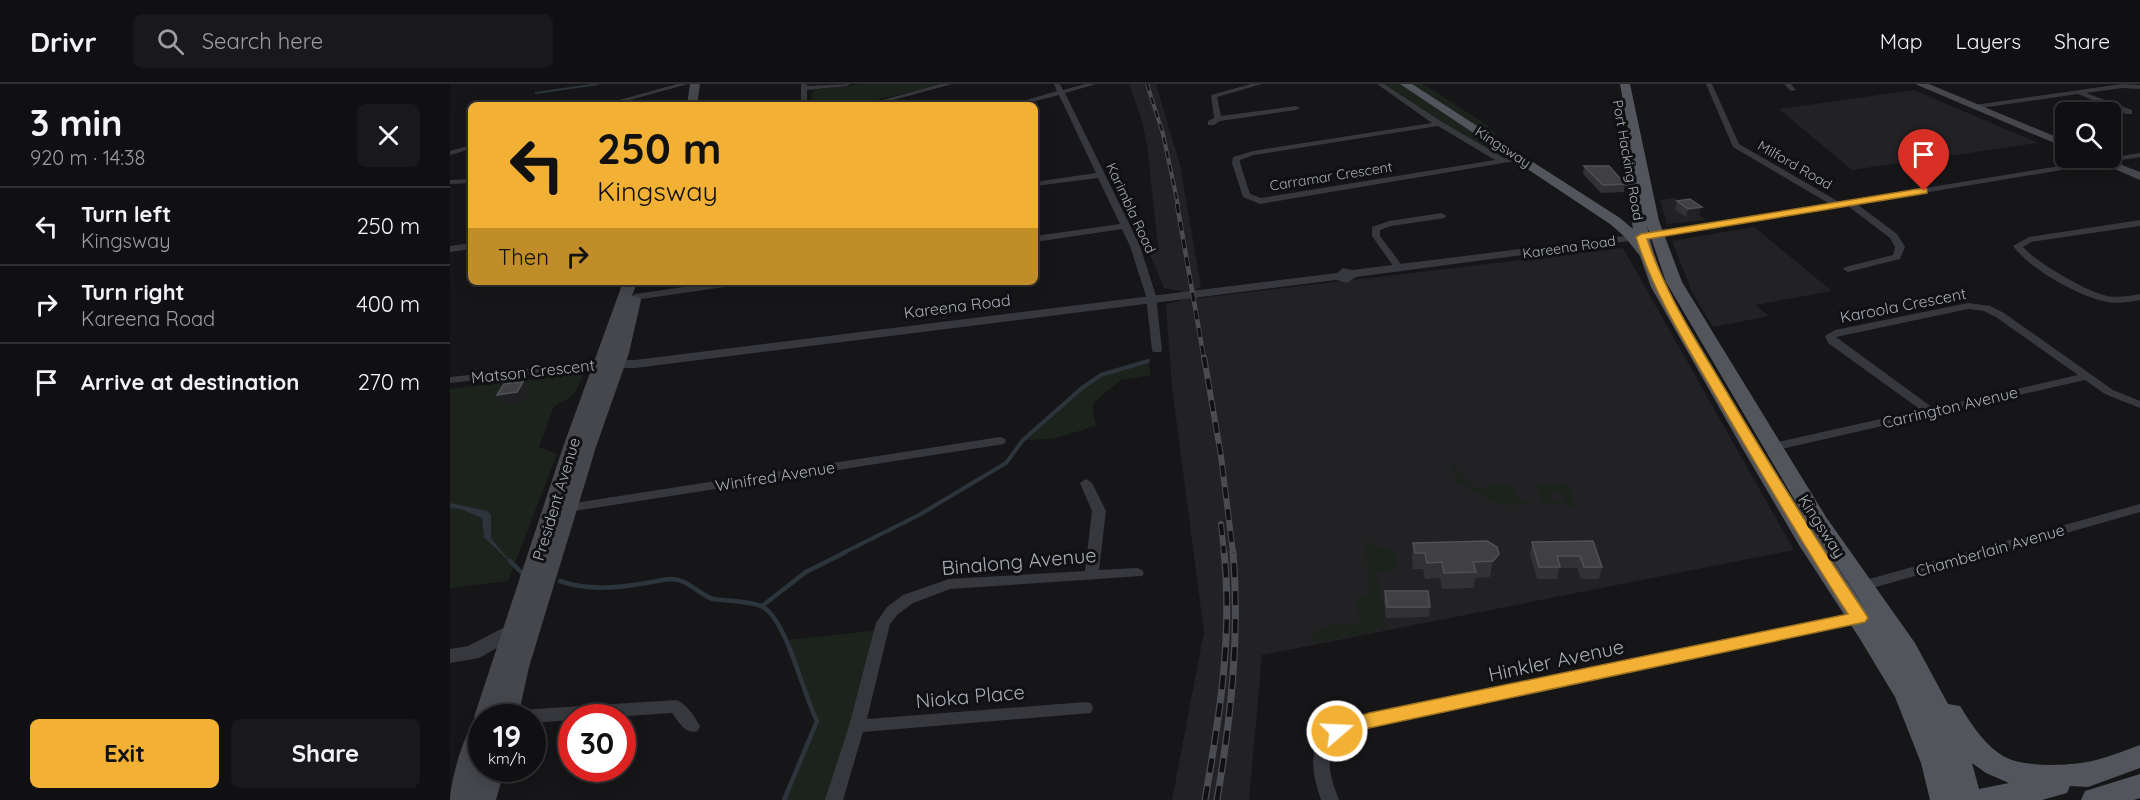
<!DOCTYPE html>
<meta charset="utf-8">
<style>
:root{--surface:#101012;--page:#19191b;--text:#f1f3f6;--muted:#9c9d9f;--line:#303032;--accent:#f2b134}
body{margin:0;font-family:Quicksand,sans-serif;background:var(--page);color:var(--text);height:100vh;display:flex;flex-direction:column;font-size:22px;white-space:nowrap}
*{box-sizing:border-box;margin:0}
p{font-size:20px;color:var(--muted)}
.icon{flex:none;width:33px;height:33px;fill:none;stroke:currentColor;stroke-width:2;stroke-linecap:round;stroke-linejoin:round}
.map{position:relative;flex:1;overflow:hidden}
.drawer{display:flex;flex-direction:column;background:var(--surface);width:450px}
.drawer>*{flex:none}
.guide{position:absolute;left:18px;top:18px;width:570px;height:183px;border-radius:9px;box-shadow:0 3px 15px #0003,0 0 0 2px var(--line);background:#f2b134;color:#111;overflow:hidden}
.controls{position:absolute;left:1605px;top:18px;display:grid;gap:12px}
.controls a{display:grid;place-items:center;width:66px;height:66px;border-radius:9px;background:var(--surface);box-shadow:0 3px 15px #0003,0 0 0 2px var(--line);font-size:30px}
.speed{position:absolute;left:18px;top:620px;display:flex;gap:12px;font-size:30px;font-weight:700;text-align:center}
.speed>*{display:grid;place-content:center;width:78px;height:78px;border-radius:50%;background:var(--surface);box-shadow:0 3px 15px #0003,0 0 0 2px var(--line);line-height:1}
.speed small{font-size:15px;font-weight:400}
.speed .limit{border:9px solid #d22;background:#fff;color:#111}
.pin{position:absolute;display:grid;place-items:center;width:51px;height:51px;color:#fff;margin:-62px -26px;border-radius:50% 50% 50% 0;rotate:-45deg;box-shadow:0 0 6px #0007}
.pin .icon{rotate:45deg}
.me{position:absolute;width:66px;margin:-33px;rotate:71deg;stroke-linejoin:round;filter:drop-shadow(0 0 4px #0008)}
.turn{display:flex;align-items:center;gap:21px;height:126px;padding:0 30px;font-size:27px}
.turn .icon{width:78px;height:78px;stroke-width:2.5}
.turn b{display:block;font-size:42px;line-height:51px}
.then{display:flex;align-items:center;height:57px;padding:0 30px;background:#0003;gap:12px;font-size:22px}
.round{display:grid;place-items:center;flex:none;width:63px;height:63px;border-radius:9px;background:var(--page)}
.head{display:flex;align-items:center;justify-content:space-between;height:102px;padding:0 30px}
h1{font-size:36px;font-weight:800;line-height:45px}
.button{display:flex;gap:12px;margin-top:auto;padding:12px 30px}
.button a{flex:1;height:69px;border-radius:9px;background:var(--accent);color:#111;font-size:24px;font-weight:800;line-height:69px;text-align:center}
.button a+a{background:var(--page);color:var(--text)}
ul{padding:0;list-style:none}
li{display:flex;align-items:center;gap:18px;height:78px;padding:0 30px;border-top:2px solid var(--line)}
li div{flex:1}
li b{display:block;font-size:22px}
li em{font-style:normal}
header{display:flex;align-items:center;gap:36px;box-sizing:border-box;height:84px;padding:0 30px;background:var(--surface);border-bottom:2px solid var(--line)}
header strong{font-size:28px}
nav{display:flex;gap:33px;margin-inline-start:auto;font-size:21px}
.search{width:420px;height:54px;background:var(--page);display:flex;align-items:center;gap:15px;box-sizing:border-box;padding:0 21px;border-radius:9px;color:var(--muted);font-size:22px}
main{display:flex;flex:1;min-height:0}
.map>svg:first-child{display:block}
.built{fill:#222225}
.green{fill:#1c231d}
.water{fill:#2c353c}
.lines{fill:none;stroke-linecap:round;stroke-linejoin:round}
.stream-far2{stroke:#2c353c;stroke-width:2}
.stream-far1{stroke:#2c353c;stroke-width:4}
.stream{stroke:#2c353c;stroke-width:4.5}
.minor{fill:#37383d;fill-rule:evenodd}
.tertiary{fill:#37383d;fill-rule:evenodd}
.secondary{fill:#45474d;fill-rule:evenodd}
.primary{fill:#53555c;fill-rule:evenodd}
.rail-far3-casing{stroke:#4a4c52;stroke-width:4}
.rail-far2-casing{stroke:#4a4c52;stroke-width:4.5}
.rail-far1-casing{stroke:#4a4c52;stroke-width:6}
.rail-casing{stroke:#4a4c52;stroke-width:7}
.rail-far3{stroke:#111113;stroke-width:2;stroke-dasharray:7;stroke-linecap:butt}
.rail-far2{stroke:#111113;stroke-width:3;stroke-dasharray:9;stroke-linecap:butt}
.rail-far1{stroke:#111113;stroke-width:4;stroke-dasharray:11;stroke-linecap:butt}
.rail{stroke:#111113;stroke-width:4.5;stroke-dasharray:14;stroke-linecap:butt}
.wall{fill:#323236}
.shaded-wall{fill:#212124}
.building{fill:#3f3f44;stroke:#4f5156;stroke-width:1.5}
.route{fill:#f2b134;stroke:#9d7322;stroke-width:1.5}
.labels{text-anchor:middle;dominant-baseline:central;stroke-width:6;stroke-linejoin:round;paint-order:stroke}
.far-street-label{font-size:14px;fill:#a8adb8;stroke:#111113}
.street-label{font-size:16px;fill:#a8adb8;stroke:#111113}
.near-street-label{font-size:20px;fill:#a8adb8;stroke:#111113}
</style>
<header>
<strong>Drivr</strong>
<div class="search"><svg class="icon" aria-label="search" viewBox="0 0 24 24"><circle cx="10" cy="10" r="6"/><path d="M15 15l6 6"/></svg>Search here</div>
<nav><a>Map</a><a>Layers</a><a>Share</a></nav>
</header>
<main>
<section class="drawer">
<div class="head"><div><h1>3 min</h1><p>920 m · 14:38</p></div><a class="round"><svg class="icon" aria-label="close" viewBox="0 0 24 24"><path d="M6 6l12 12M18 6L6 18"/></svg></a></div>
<ul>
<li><svg class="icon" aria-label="left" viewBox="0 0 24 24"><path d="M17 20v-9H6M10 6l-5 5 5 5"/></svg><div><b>Turn left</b><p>Kingsway</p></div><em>250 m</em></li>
<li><svg class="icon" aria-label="right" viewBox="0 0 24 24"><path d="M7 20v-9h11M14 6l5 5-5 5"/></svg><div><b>Turn right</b><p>Kareena Road</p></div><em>400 m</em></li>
<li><svg class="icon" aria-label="arrive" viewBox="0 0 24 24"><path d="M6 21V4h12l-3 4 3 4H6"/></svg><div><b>Arrive at destination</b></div><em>270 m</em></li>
</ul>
<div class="button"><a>Exit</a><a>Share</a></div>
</section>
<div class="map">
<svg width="1690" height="716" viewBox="0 0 1690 716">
<rect width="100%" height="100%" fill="#161618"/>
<g class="built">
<path d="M679,0H706L730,81L751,203L746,205L749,214L1173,164L1344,466L812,571L799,716H722L754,548L722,303L716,220L733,216L732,207L714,204L696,161L708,163L697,61L692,37Z"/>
<path d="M1464,6L1588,59L1402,86L1329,25Z"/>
<path d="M1225,114L1256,136L1217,140L1210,116Z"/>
<path d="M1304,143L1382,207L1305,221L1319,232L1263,243L1242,208L1222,157Z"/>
</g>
<g class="green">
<path d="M414,0H494L405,21H362L361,11L364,6Z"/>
<path d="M930,0H973L1037,41L1047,51L1038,52L1060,73L1044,72Z"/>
<path d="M698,277L701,291L671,296L644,318L643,331L646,342L602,355L575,356C582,347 593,339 602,331C634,302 656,286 698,277Z"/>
<path d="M127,290L133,291C127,308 121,315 104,322L89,363L107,370L58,497L0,504V305Z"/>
<path d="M999,378L1003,380L1017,399L1032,407L1038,402L1062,401L1067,416H1076L1077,418L1084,420L1055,421L1037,416L1035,410H1028L1008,400Z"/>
<path d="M1118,400L1127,426L1116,420H1089L1088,418H1116L1112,408H1099L1101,416H1091L1086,401Z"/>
<path d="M915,457L944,468L947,486L927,489L930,516L934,518L935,546L930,547V543H925V548L863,559V550L873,544V542L910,541L907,514L920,511Z"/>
<path d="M431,546L384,716H334C342,688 359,665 367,637L357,617L336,556Z"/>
</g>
<path class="water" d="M0,419L37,427L41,431V454L62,480L34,453L32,434L11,425L0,424Z"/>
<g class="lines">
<path class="stream-far2" d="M86,9L148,0"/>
<path class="stream-far1" d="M393,469L469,431L556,379L573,356L632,304L651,291L698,277"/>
<g class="stream">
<path d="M60,477L72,489"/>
<path d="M110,497C139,507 166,504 196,499C204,498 214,495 223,495C239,496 249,511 263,515C276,517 303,517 313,523C337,537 353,610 367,637L334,716"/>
<path d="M312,522L356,488L396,468"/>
</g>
<g class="minor">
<path d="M227,0H238L162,21H151Z"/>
<path d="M351,0H357V2L400,0L397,2L357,6V21H351Z"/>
<path d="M491,0H502L425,21H414Z"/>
<path d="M604,0H610L613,6L635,0H646L615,9L690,162L706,212L712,266L711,268H703L702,266L696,212L680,162L672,145L585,158V152L670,140L648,94L585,102V98L646,89L609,11L570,21H559L607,7Z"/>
<path d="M801,0H812L767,13L771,32L846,22L850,24L846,26L770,37L764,41H758V37L764,34L761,11Z"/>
<path d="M927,0H934L992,38L1054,74L1071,72L1075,74L1071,76L810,120L793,113L782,79L783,73L803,67L982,39ZM988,42L1045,76L811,114L800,110L790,79V76L804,71Z"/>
<path d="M1256,0H1262L1289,60L1389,118L1690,69V73L1407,120L1447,150L1455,163L1450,175L1398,188L1393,185L1395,183L1443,171L1445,163L1440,154L1398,122L1203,153L1202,151L1206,148L1380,120L1283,63Z"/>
<path d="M1334,0H1341L1346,6L1341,7Z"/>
<path d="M1672,0L1690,1V5L1672,4L1636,9L1682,26V30H1676L1628,10L1524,25L1520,23L1524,21Z"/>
<path d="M21,61V65L0,71V67Z"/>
<path d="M21,95V99L0,100V96Z"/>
<path d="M992,129L996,132L995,134L941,142L930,146V152L954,184L952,186H946L922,152V143L939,137Z"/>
<path d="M1690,136V142L1581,158L1573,163C1587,179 1637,208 1657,212C1668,214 1679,212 1690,210V216C1679,218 1668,220 1657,218C1629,213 1580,185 1563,162L1579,153Z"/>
<path d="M21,159V165L0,168V162Z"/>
<path d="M268,198H293L288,201L185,216L180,213L185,210Z"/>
<path d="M1518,219L1540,222L1554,229L1663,306L1690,317V324L1655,310L1635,296L1323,367L1319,366L1317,363L1319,360L1471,326L1378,259L1375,252L1385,246ZM1518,225L1534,227L1546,233L1628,291L1483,324L1386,253Z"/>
<path d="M151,277L156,280L155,282L0,299V293Z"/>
<path d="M550,353L554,354L556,357L554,360L118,428L112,424L118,420Z"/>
<path d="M636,395L642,399L656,427L649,486L687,484L692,486L694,489L692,492L500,505L463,519L447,531L440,540L417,635L635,618L641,619L643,624L641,629L413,648L393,716H375L399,642L426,539L437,523L453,511L499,495L635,487L642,427L630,399Z"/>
<path d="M1690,420V428L1412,507L1407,506L1405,502L1407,498L1412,497Z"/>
<path d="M1409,529L1414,530L1416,534L1414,538L903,647C871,665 878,686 889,716H871C859,680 857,657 893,636Z"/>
<path d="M226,616C236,619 245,633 250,642L248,647C235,651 229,638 222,629L161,633H122V636L82,639V633H61L63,628L69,626Z"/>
</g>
<g class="tertiary">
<path d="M1183,151L1189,154L1187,156L906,193L897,199L886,196L185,284H167L160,280L167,276H185L887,189L893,184L902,186Z"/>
<path d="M65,538L72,540L74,545L72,550L29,574L0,579V565L18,562Z"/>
</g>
<g class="secondary">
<path d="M240,0H250L247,21H237Z"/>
<path d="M1465,0H1479L1616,57V64Z"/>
<path d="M1639,74H1654L1690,88V96Z"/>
<path d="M173,198H187L182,212L189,213L191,216L179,269L146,363L79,583L68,633H32V684H55L46,716H0C0,699 14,647 26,637L24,633L113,363Z"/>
</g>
<g class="primary">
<path d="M950,0H962L1170,134L1183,145L1168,56L1174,52L1180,56L1170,0H1180L1209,137L1232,198L1376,433L1465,559L1498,620L1510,622C1522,641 1535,662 1555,673C1575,684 1625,682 1646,676C1661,672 1676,666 1690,661V684L1638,703L1620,702L1617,709L1592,716H1480L1471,679L1445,613L1410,555L1349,461L1291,362L1201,203L1190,172L1175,153L1160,140ZM1197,142L1216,198L1357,437L1419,530C1365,452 1315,372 1267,290C1240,243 1207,196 1197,142ZM1522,679L1536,689L1559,699L1529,705Z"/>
<path d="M1690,690V714L1684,716H1631L1635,707Z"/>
</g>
<g class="rail-far3-casing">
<path id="rail-far3" d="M697,0L713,50L728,121"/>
</g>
<g class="rail-far2-casing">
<path id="rail-far2" d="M727,120L754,275"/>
</g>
<g class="rail-far1-casing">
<g id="rail-far1">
<path d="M754,273L771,372L783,469"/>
<path d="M771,440L774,469"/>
</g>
</g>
<g class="rail-casing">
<g id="rail">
<path d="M755,716C769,635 783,551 774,468"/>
<path d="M767,716C781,633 790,552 783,468"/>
</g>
</g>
<use href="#rail-far3" class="rail-far3"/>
<use href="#rail-far2" class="rail-far2"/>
<use href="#rail-far1" class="rail-far1"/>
<use href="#rail" class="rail"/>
</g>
<g class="wall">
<path d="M1134,82L1175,100L1174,108L1151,109L1133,90Z"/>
<path d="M1227,117L1249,131L1236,133L1225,126Z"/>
<path d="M1143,457L1152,483L1149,495H1131L1127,484H1109L1107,495H1087L1080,470L1082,458Z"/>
<path d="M963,459L1047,463V486L1040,493L1025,494L1024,504L992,505L990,494L975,495L973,485H963L962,475Z"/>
<path d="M935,507L980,523L979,533L936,534L934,518Z"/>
</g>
<g class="shaded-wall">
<path d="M1252,123L1249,131L1236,133L1238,125Z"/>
<path d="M73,298L79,307L72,318L53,321L47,311Z"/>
<path d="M1049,470L1047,486L1040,493L1043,477Z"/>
</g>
<g class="building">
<path d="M1134,82H1159L1175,100L1153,101Z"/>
<path d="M1240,115L1252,123L1238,125L1227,117Z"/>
<path d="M73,298L67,308L47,311L54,300Z"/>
<path d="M1037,457L1047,463L1049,470L1043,477L1023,478L1026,488L994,489L992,478L977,479L975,469H965L963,459Z"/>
<path d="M1143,457L1152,483H1134L1130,472H1107L1110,483H1089L1082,458Z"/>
<path d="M935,507H978L980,523H937Z"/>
</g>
<path class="route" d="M1474,104L1477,105V109L1197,155C1216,212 1249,261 1279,312C1323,386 1367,458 1415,529L1418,534L1415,538L919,644L887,654L881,652L878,647L881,641L919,629L1398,530C1353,461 1312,390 1270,319C1239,265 1205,213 1186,153L1191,150Z"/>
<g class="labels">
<g class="far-street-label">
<text transform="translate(1053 63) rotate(33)">Kingsway</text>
<text transform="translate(1178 76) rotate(80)">Port Hacking Road</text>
<text transform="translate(1345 81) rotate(30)">Milford Road</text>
<text transform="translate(881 92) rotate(-9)">Carramar Crescent</text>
<text transform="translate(681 124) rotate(65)">Karimbla Road</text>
<text transform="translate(1119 163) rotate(-8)">Kareena Road</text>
</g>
<g class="street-label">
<text transform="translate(1453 221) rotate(-11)">Karoola Crescent</text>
<text transform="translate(507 222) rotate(-7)">Kareena Road</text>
<text transform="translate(83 287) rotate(-6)">Matson Crescent</text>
<text transform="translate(1500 323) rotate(-13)">Carrington Avenue</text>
<text transform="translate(325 392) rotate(-9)">Winifred Avenue</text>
<text transform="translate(106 415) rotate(-73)">President Avenue</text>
<text transform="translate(1372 442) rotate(57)">Kingsway</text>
<text transform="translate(1540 466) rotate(-16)">Chamberlain Avenue</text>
</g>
<g class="near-street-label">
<text transform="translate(569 477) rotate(-5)">Binalong Avenue</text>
<text transform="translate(1106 576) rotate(-12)">Hinkler Avenue</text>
<text transform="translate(520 612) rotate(-5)">Nioka Place</text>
</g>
</g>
</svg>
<div class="controls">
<a><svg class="icon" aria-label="search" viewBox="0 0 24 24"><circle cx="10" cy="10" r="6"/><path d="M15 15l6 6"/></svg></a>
</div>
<div class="speed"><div>19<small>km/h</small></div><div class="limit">30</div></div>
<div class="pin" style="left:1474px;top:107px;background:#d93025"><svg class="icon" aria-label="arrive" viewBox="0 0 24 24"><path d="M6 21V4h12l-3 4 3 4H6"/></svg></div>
<svg class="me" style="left:887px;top:647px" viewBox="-20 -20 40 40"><circle r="17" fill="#f2b134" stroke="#fff" stroke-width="3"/><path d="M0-11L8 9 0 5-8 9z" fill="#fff"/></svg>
<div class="guide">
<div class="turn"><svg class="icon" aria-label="left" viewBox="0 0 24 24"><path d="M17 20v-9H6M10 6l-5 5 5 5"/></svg><div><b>250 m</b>Kingsway</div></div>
<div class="then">Then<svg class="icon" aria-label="right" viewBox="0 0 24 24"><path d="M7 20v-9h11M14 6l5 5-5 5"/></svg></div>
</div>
</div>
</main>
